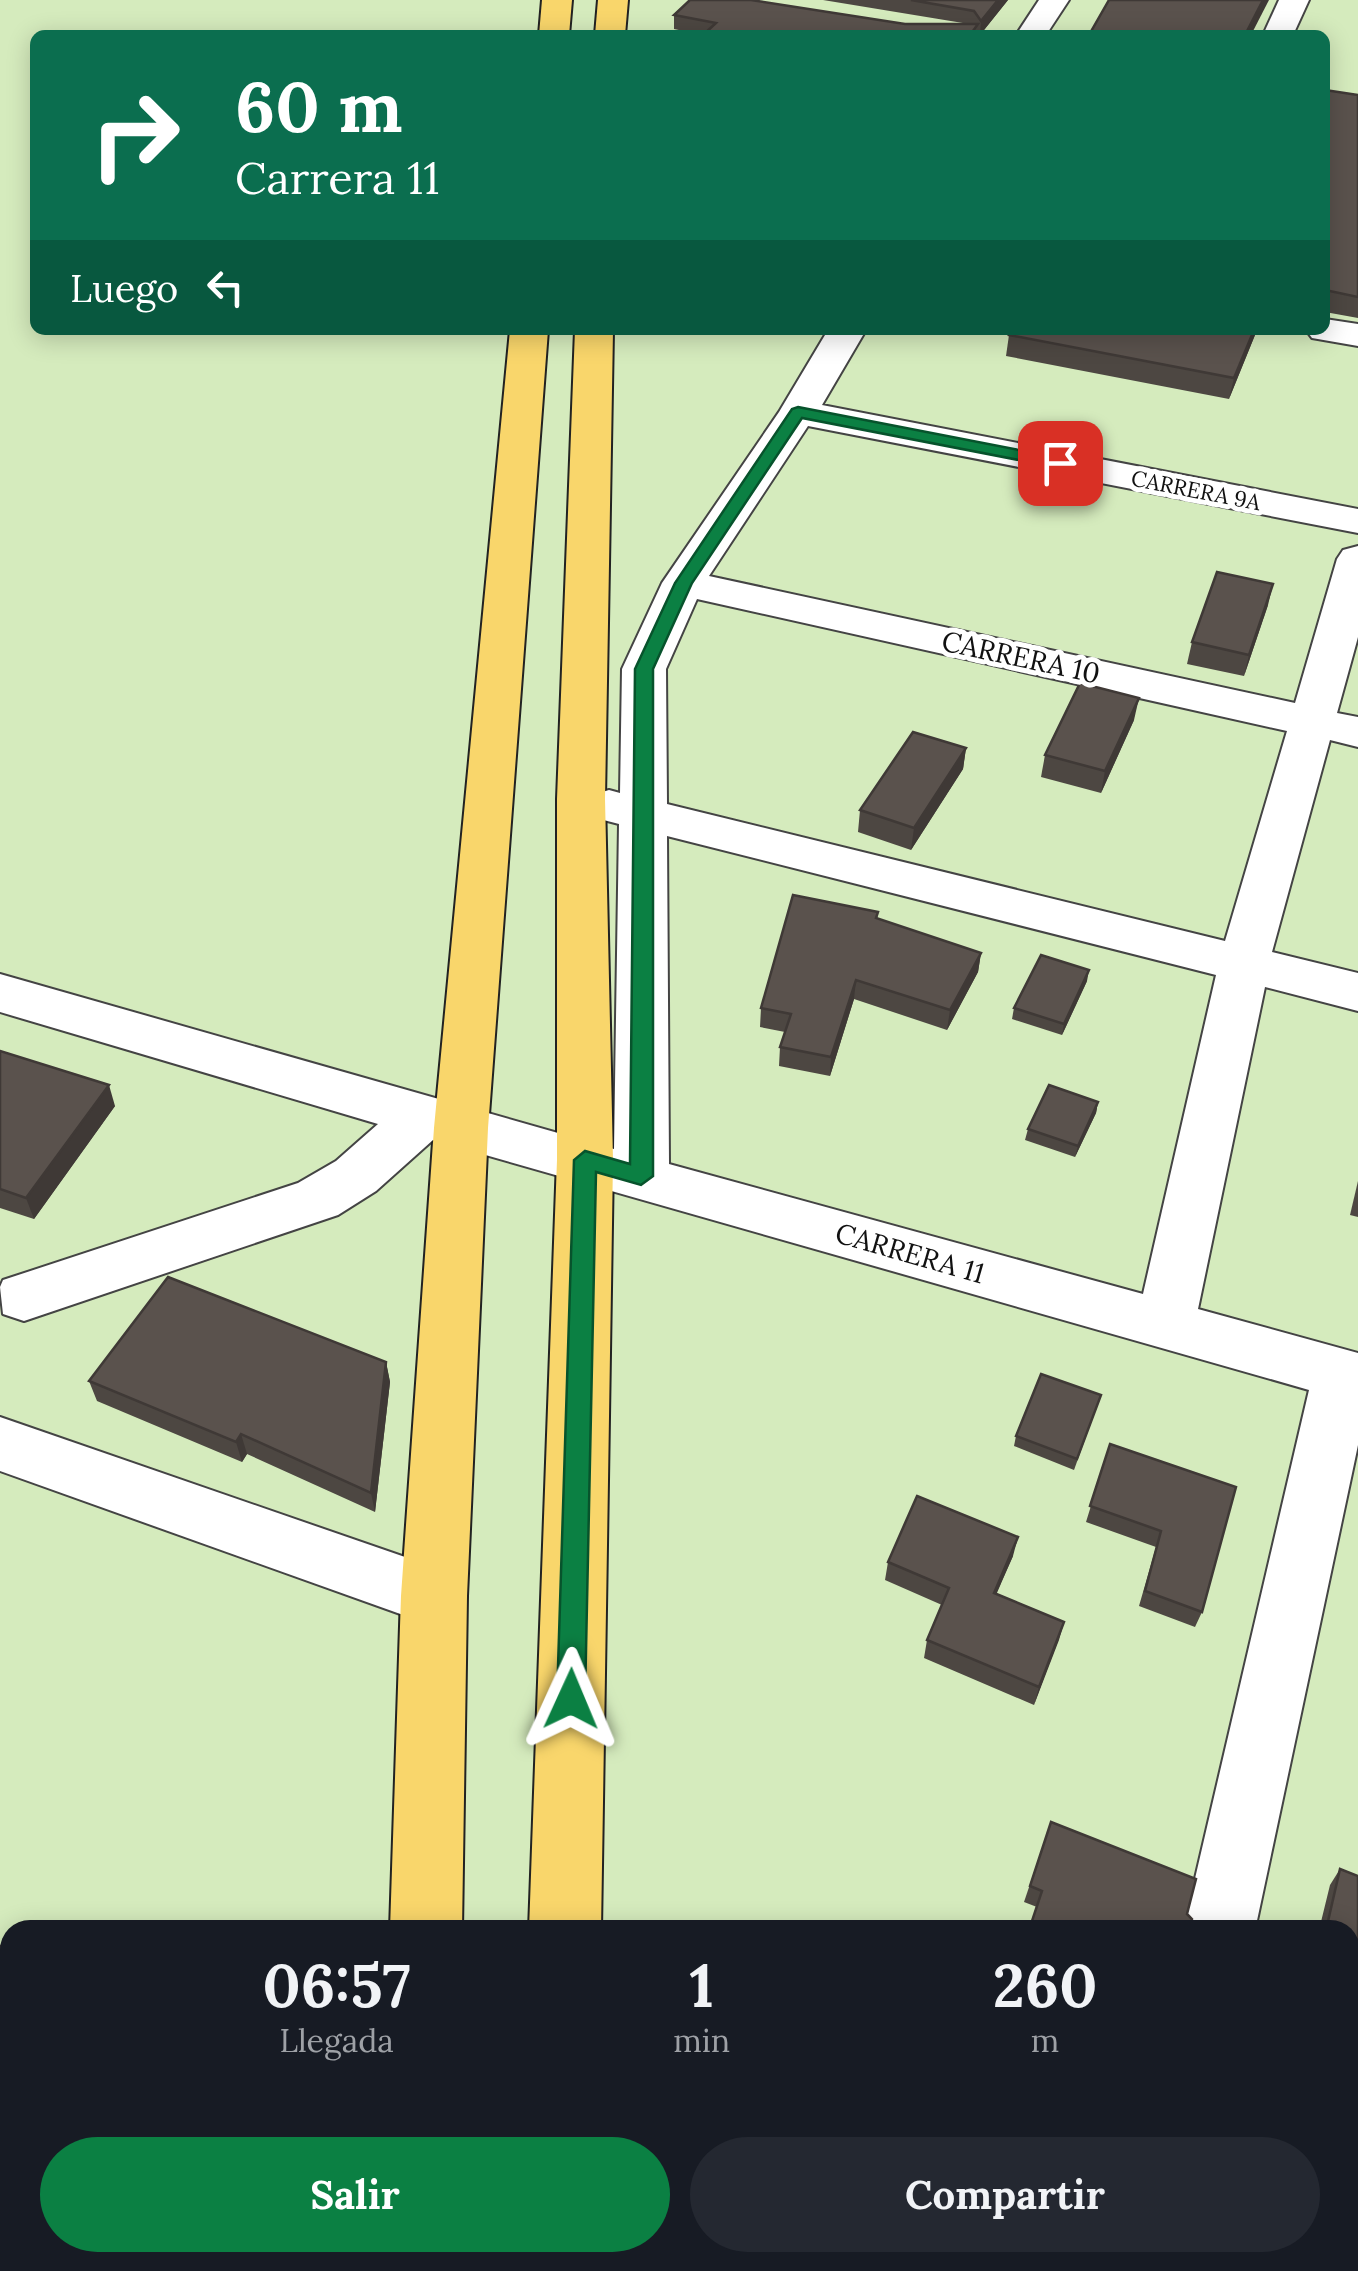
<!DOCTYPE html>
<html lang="es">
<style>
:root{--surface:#171b24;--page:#242831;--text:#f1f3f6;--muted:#9ea1a6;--accent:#0b8043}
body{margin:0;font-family:Lora,serif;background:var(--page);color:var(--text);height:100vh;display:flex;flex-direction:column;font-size:38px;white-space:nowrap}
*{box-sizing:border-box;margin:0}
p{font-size:32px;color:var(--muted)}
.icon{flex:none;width:55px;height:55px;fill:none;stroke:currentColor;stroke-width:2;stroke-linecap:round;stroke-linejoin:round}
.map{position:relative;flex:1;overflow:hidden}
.drawer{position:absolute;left:0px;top:1920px;width:1360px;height:352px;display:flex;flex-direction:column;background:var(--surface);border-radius:30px 30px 0 0;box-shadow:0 5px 25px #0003}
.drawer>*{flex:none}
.top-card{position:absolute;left:30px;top:30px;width:1300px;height:305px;border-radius:15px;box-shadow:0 5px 25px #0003;background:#0b6e4f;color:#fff;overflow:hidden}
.pin{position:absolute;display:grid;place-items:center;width:85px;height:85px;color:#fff;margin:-42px;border-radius:20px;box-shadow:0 5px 15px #0006}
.me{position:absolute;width:110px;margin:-55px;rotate:1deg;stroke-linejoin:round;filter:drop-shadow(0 0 8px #0008)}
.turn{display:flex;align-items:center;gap:35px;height:210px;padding:0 40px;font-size:45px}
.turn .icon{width:130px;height:130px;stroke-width:2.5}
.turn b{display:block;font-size:70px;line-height:85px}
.then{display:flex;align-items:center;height:95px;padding:0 40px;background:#0003;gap:20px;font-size:38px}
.eta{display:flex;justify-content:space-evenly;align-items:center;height:170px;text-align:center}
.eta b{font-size:60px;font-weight:700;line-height:70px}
.action{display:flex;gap:20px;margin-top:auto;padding:20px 40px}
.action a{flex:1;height:115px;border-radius:60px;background:var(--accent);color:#fff;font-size:40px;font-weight:700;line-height:115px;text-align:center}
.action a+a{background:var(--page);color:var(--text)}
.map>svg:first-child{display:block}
.green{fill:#d5ebbd;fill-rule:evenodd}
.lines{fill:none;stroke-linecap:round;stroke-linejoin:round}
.minor-casing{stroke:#444;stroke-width:4}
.major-casing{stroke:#222;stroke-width:4}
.minor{fill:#fff;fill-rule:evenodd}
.major{fill:#f9d66b;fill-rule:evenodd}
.wall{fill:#4d4742}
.shaded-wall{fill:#3f3936}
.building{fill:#5a524d;stroke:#3f3936;stroke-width:2.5}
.route{fill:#0b8043;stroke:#07532c;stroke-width:2.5}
.labels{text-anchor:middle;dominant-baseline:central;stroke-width:10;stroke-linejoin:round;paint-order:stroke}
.far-street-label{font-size:22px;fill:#111;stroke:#fff}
.street-label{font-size:28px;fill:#111;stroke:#fff}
</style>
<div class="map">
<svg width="1358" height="2271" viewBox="0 0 1358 2271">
<rect width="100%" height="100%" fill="#fffdf5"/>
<path class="green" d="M0,0H1358V2271H0ZM35,35H1325V330H35ZM10,1930H1350V2262H10Z"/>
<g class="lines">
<g class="minor-casing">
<g id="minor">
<path d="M1039,0H1069L1046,35H1016Z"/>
<path d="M1279,0H1309L1293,35H1263Z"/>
<path d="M1325,319L1358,324V346L1312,338L1306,330H1325Z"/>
<path d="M828,330H866L822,405L1358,509V533L808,426L709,576L1295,703L1337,559L1343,550L1358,546V637L1337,713L1358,717V747L1330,740L1272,952L1358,973V1011L1265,987L1198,1309L1358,1353V1445L1255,1930H1183L1309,1390L433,1140L376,1191L338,1215L24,1321L3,1314L0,1287L3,1280L298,1183L336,1161L378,1124L0,1012V974L614,1149L619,824L592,817L585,806L592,795L609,790L620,793L622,669L662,583L779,412ZM697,599L1287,731L1225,941L667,804L666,669ZM667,836L1216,975L1143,1294L669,1164Z"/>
<path d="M0,1417L457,1575L467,1596L457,1617L434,1626L0,1471Z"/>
<path d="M1350,2061L1358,2064V2140L1350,2137Z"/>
<path d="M1101,2262H1181L1179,2271H1099Z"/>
</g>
</g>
<g class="major-casing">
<g id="major">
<path d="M542,0H572L569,35H539Z"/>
<path d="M598,0H628L625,35H595Z"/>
<path d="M510,330H548L488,1128L467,1596L462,1930H390L401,1596L434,1128Z"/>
<path d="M575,330H613L605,799L613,1160L601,1930H529L557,1160V799Z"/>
<rect x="378" y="2262" width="80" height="9"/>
<path d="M516,2262H596L595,2271H515Z"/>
</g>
</g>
<use href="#minor" class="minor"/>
<use href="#major" class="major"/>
</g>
<g class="wall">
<path d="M823,0H1008L980,35L977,32V35H703L674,29V15L905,24H969Z"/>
<path d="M1325,90L1358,95V318L1325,312Z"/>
<path d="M730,330H756L753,335Z"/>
<path d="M1257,330L1229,399L1006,356L1009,335Z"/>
<path d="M1268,605L1244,676L1187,664L1192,642Z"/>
<path d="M1134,720L1101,793L1041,777L1045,755Z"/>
<path d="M966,748L963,769L911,850L858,832L860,810Z"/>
<path d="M878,912L877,919L981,953L978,972L947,1030L854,999L830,1076L779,1066L780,1047L785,1032L760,1027L761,1008Z"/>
<path d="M1087,981L1062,1035L1012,1019L1014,1008Z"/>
<path d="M0,1051L115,1106L34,1219L0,1208Z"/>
<path d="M1098,1102L1096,1113L1075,1157L1025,1140L1028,1129Z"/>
<path d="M1358,1181V1217L1350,1215Z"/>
<path d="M386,1362L390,1382L375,1512L247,1454L242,1462L97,1401L89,1381Z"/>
<path d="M1101,1395L1074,1470L1014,1446L1016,1436Z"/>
<path d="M1110,1444L1236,1487L1202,1612L1195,1627L1139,1606L1156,1547L1086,1522Z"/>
<path d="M1013,1556L996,1594L1064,1622L1034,1705L924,1658L927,1640L942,1605L885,1580L888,1562Z"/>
<path d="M1051,1822L1187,1914L1037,1907L1024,1902Z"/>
<path d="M1340,1869L1358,1876V1974L1350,1971V1930H1319L1330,1885Z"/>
<path d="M1244,2262H1350L1352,2271H1242Z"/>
</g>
<g class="shaded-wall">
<path d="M998,0H1008L980,35L981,21Z"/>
<path d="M1263,0H1269L1251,35H1245Z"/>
<path d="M1254,330H1257L1229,399L1234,378Z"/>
<path d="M1273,584L1268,605L1244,676L1249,655Z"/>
<path d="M1139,698L1134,720L1101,793L1105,771Z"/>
<path d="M966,748L963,769L911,850L914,828Z"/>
<path d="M981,953L978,972L947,1030L950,1010Z"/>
<path d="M1089,970L1087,981L1062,1035L1064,1024Z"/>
<path d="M856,980L854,999L830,1076L831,1057Z"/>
<path d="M109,1085L115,1106L34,1219L26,1198Z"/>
<path d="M1098,1102L1096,1113L1075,1157L1078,1146Z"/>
<path d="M386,1362L390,1382L375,1512L371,1493Z"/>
<path d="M241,1434L247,1454L242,1462L236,1442Z"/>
<path d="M1018,1537L1013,1556L989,1611L994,1593Z"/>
<path d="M1064,1622L1059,1640L1034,1705L1039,1687Z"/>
<path d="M304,2262H315L314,2271H303Z"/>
</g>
<g class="building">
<path d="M690,0H751L905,24H978L970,35H703L716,23L674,15Z"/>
<path d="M911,0H998L981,21L974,11Z"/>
<path d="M1109,0H1263L1245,35H1089Z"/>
<path d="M1325,90L1358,95V297L1325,290Z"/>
<path d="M1011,330H1254L1234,378L1009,335Z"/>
<path d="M1217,572L1273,584L1249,655L1192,642Z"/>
<path d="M1080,683L1139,698L1105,771L1045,755Z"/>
<path d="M913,732L966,748L914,828L860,810Z"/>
<path d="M793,895L878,912L876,918L981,953L950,1010L856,980L831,1057L780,1047L791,1014L761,1008Z"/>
<path d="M1041,955L1089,970L1064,1024L1014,1008Z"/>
<path d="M0,1051L109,1085L26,1198L0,1189Z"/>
<path d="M1049,1085L1098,1102L1078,1146L1028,1129Z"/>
<path d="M168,1277L386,1362L371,1493L241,1434L236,1442L89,1381Z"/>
<path d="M1041,1374L1101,1395L1077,1459L1016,1436Z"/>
<path d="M1110,1444L1236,1487L1202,1612L1145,1591L1161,1531L1090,1506Z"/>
<path d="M917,1496L1018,1537L994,1593L1064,1622L1039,1687L927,1640L949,1588L888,1562Z"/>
<path d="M1051,1822L1196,1879L1187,1914L1192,1919L1189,1930H1029L1042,1891L1030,1886Z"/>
<path d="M1340,1869L1358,1876V1955L1350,1951V1930H1326Z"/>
<path d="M0,1946H10V2262H304L303,2271H0Z"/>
<path d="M1350,2116L1358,2120V2238L1352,2271H1250L1252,2262H1350Z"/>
</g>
<path class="route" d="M798,407L1060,458L1068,463L1060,468L802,418L692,583L653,669V1176L641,1185L596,1172L585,1699L581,1708L571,1712L561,1708L557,1699L574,1160L585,1151L630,1164L635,669L675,583L792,409Z"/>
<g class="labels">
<g class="far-street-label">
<text transform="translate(1196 490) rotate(11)">CARRERA 9A</text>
</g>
<g class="street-label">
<text transform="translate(1021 657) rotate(12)">CARRERA 10</text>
<text transform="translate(910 1253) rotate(16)">CARRERA 11</text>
</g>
</g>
</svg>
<div class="pin" style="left:1060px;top:463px;background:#d93025"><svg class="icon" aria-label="arrive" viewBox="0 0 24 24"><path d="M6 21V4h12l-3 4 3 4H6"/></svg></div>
<svg class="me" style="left:571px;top:1699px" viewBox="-20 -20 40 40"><path d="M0-17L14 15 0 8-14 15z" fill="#0b8043" stroke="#fff" stroke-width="4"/></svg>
<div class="top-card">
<div class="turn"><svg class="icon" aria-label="right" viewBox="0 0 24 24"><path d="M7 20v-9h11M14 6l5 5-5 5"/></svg><div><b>60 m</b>Carrera 11</div></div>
<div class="then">Luego<svg class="icon" aria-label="left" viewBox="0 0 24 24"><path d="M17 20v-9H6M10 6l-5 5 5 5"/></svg></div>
</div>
<section class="drawer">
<div class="eta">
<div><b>06:57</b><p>Llegada</p></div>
<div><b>1</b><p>min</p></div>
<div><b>260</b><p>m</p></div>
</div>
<div class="action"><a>Salir</a><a>Compartir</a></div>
</section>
</div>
